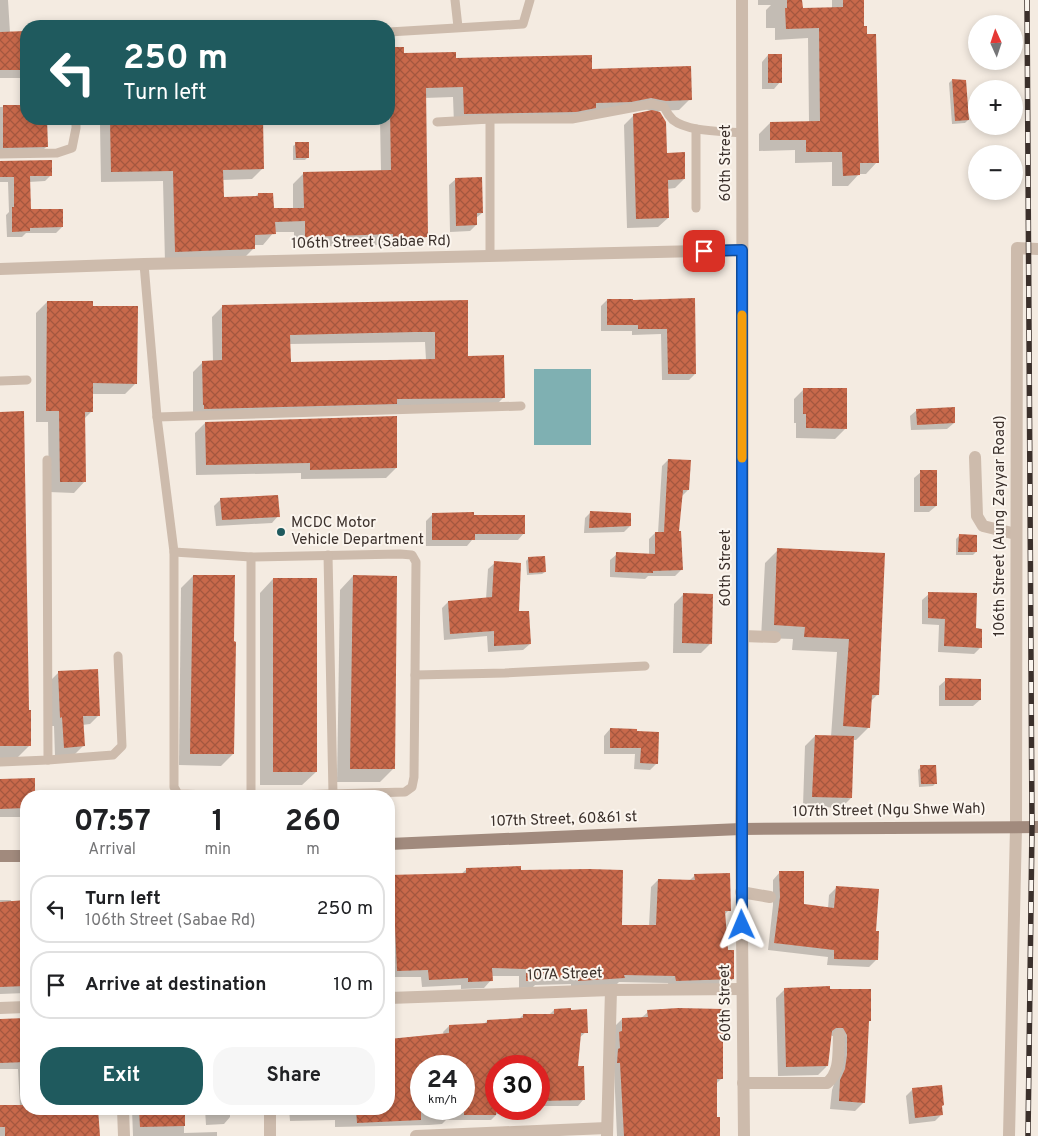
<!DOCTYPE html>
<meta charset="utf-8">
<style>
:root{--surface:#fff;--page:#f6f6f6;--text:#202124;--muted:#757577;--line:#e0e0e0;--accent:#1f5a5e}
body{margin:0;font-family:Overpass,sans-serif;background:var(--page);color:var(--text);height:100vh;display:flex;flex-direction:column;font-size:19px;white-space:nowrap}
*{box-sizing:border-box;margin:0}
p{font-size:16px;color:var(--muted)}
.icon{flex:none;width:28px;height:28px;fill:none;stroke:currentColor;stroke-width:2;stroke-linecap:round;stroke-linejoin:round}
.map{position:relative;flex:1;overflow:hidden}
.sheet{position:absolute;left:20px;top:790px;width:375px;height:325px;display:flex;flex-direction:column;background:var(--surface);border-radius:20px;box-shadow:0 2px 8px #0003}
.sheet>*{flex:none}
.guide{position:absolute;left:20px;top:20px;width:375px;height:105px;border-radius:20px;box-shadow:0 2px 8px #0003;background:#1f5a5e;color:#fff;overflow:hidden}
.needle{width:32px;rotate:357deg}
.fabs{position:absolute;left:968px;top:15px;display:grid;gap:10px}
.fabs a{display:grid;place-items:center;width:55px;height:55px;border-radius:50%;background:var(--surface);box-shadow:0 2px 8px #0003;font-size:25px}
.speed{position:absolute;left:410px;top:1055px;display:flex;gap:10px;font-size:25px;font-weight:700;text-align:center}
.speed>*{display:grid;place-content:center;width:65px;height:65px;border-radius:50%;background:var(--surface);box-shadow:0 2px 8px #0003;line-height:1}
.speed small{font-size:12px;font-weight:400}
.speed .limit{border:8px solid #d22;background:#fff;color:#111}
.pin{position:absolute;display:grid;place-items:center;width:42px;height:42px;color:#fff;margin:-21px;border-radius:10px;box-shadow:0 2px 8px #0006}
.me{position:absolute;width:55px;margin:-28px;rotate:359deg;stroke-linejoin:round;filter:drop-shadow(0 0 4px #0008)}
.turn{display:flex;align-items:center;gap:18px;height:105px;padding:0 20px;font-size:22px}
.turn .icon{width:65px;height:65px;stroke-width:2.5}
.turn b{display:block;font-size:35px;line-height:42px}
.eta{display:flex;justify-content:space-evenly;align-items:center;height:85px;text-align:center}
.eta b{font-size:30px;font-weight:700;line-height:35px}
.primary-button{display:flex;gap:10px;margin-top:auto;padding:10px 20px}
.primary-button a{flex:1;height:58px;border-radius:20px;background:var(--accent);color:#fff;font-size:20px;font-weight:700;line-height:58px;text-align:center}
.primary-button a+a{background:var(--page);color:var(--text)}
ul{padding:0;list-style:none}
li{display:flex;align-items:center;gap:15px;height:68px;margin:0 10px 8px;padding:0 10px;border:2px solid var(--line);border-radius:20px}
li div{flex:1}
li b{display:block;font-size:19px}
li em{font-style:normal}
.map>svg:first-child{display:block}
.water{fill:#7fb0b2}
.shadow{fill:#0003;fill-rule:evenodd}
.building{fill:url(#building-cross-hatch);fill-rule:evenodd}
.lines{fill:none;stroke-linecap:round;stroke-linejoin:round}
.lane{stroke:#cdbbac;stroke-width:9}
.street{stroke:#cdbbac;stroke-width:12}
.secondary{stroke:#a18a7d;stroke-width:12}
.rail-casing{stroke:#3b302b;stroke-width:5.5}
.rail{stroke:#fbf5ee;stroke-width:4;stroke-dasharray:11;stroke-linecap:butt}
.route-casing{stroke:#114b97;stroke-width:12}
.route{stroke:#1a73e8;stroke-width:9}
.slow{stroke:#f59e0b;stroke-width:9}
.poi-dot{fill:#1f5a5e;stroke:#fbf5ee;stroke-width:2}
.labels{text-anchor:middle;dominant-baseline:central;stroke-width:4;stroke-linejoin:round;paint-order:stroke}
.street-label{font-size:15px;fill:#3b302b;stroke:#fbf5ee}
.poi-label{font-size:15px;fill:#3b302b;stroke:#fbf5ee;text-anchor:start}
</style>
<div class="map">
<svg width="1038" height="1136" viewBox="0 0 1038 1136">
<defs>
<pattern id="building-cross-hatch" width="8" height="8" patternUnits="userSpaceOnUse" patternTransform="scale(1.25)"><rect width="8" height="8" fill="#c8694b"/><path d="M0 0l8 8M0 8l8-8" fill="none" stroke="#a4573f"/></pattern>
</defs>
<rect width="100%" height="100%" fill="#f4ebe1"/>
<rect class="water" x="534" y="369" width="57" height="76"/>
<g class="shadow">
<path d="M0,0H8L10,33L26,32V78H0Z"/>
<path d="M758,0H801L802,9L832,8V0H863V27L877,162L866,174H859L848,186H832V162L795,163V150L759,151V134L770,123L809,122L808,38L775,40V28H766V10L771,5H758Z"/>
<path d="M402,48V54L591,71L690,99L679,110L658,111L665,122L666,154L684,179L675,188L667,189L668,218L658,227L627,228L624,125L634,115L653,111L640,108L564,122L454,124L453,97L424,98L427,236L416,247L382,248V245L294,247V232H274L263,245H254V248L243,259L165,262L163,181L101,182L100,124L105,119H262L263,168L252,179L222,180L223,199L255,197L258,194L272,209H293V184L304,173L381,171L380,119H389V49Z"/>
<path d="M768,55L780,82L774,89H762V62Z"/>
<path d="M952,80L968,120L965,123L952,124L949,83Z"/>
<path d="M26,106V119H46L47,146L38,155L0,156V107Z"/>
<path d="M296,144L308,157L305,160H293V146Z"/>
<path d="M0,162L51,175L45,181L29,182V211L62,227L56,233H26L22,237H7L6,215L9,212L8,182H0Z"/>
<path d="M456,179L482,213L476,218V225L470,231L450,232L449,185Z"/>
<path d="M607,300L631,301L694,300L695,374L689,380H662L661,334L632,335V331H601V306Z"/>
<path d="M466,301L467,357L504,397L494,407L193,415V372L203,362H213L212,317L222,307ZM425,342L426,360L290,363L289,344Z"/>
<path d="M47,302L92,308L136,383L125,394H92V411L84,419L85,481L74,493L49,492L48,422H36V313Z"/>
<path d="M804,389L845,429L835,439L796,438V423H794V399Z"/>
<path d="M917,410L954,423L947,429L911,430L910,416Z"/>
<path d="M0,413L30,745L17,758H0Z"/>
<path d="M205,423L396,468L386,478L301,479V473L196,475L195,433Z"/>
<path d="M668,460L688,490L682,496L677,533L681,570L675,576H648L645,579L610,577V560L617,554L649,555V539L655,533H658L662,466Z"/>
<path d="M921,472L936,506L929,512H914V478Z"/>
<path d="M221,499L278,516L272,523L216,526L214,506Z"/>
<path d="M591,512L630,526L624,532L584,533L585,518Z"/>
<path d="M432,515L473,517L524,533L518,540H472L467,546H426V521Z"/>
<path d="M959,536L976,552L973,555H956V539Z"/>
<path d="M778,550L884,554L878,694L870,702L869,727L856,740H852L851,798L841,808L803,806L805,746L815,736L831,737L837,652L792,650L793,639L761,638L765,563Z"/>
<path d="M529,558L545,572L542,574L527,575L526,561Z"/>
<path d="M495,563L530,644L523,650L488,652L487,636L444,640L442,608L448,602L486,599L488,569Z"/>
<path d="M193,576L233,754L221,766L179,765L181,588Z"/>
<path d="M353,576L393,769L380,782H337L340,590Z"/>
<path d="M273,579L316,772L302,785H260V593Z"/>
<path d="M684,594L711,643L701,653H673L674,604Z"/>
<path d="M929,594L975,630L980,648L974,654L938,652L939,625L922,624V600Z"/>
<path d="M59,672L99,715L90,724L82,725L83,746L74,755L55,756L54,726H52L50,681Z"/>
<path d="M946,680L980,700L973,706H939V686Z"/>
<path d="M610,729L636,730L657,763L650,770L634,769L635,754H604V736Z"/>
<path d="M921,767L936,783L933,786L919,787L918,770Z"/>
<path d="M0,779L33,780L34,796H26V815L25,817H0Z"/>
<path d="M467,869L520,872L620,926H649L651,887L658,880L689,881L695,875L729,910L724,915L726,952L733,979L726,986L669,988L668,983L619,982L616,985L571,988V984L535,985L533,987L519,988V976H491V980L484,988L461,989V985L422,987L421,977H390L389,882L394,877L461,874Z"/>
<path d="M780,872L803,905L828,909L829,895L836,888L875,932L876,960L869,967L827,965L828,957L768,950L773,905V880Z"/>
<path d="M0,900H11V902L26,901V993L0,994Z"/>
<path d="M785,989L829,990L870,1021L868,1022L864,1102L855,1111L830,1109L832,1090L838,1072L835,1037L830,1035L827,1066L818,1075L778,1076L776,998Z"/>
<path d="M554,1010L586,1032L579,1038L577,1068L583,1100L578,1106H539V1066H496V1109H537L531,1116L497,1114L491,1120H446L442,1124L429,1125L335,1127V1120L290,1121L289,1109H389V1041L423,1038L444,1035L443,1032L449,1026L484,1024L487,1021L519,1019L523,1015H549ZM421,1066H464V1109H421Z"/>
<path d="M648,1012L722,1078L715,1085V1118L719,1136H617L614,1069L615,1026L622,1019L641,1018Z"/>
<path d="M26,1019V1109H96L97,1136H0V1107L20,1106L18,1069H0V1020Z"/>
<path d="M913,1089L941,1107L942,1114L935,1121L909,1124L906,1096Z"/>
<path d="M132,1109H184V1133L217,1132V1136H133Z"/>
<path d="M205,1109H230V1117L224,1124L206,1125Z"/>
</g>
<g class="building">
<path d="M787,0H802L803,8L843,7V0H864V26H867V34H876L879,163H860V175L843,176L842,152H806V140H770V122L820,121L819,28L786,29L785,8H787Z"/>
<path d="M26,31V70H0V32Z"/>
<path d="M389,47H404V53L456,52V58L592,55V69L691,66L692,100L666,101L651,98L631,102L596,103V108L576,112L464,114L463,87L426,88L428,237L393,238V234L305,237V221L275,222L276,234L255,235V249L175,252L173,171L111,172L110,119H263L264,169L223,170L224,197L258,196V193H273L274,208H304L303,172L391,170Z"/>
<rect x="768" y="54" width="14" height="29"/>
<path d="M952,79L966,80L969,120L955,121Z"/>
<path d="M3,105H26V119H47L48,147L3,148Z"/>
<path d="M652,110L660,112L666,122L667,153L685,152V179L668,180L669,218L636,219L633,114Z"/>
<path d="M295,142H309V158H296Z"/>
<path d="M52,160V176H30L31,209H63V227L30,228V231L12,232V207H14V177H0V161Z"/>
<path d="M482,177L483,213H477V225L456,226L455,178Z"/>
<path d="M695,298L696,374H668L667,329H638V325H607V299H633V300Z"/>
<path d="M468,300V356L504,355L505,398L397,399V404L204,409V405H203L202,361L222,360V305ZM415,332H435V359L291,362L290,335Z"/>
<path d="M47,301H93V306H138L137,384L93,383V412H85L86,482H60L59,411H46Z"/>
<path d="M803,388H847V429L806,428V414H803Z"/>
<path d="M955,407V423L917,425L916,409Z"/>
<path d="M24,411L29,710H31V746H0V412Z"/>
<path d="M397,416V468L310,470V463L206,465L205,422Z"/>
<path d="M668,459L691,460L689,490H683L679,531H681L683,570L653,571V573L615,572L616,552L655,554V532H664Z"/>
<rect x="920" y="470" width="17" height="36"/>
<path d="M278,495L280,517L222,520L220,498Z"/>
<path d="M590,511L631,513V526L589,528Z"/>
<path d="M474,512V515H525V534H475V540H432V513Z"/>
<path d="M959,534L977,535V552H958Z"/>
<path d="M777,548L885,553L879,695H872L870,728L843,726L849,639L804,637L805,627L774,625Z"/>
<path d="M545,556L546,572L529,573L528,557Z"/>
<path d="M494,561L521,563L519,611H529L531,644L494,646V631L450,634L448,601L492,597Z"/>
<path d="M193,575H235L234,641L236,642L234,754H190Z"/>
<path d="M353,575L397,576L395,769H350Z"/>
<rect x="273" y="578" width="44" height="194"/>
<path d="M928,592L977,593L976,628L982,629V648L944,646L945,619L928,618Z"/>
<path d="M683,593L713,594L712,644L682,643Z"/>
<path d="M98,669L100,716H83L85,746L64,748L62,717L60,718L58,671Z"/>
<path d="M945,678L981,679V700H945Z"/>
<path d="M610,728L637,729V731L659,732L658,764L640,763L641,748H610Z"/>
<path d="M815,735L854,736L852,798L812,797Z"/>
<path d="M920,765H936L937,784H921Z"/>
<path d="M35,778V796H26V808L0,809V779Z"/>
<path d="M521,866V870L589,869L623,870L622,925H656L658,879L695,880L694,874L730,873L731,911H725L728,950H734V979L676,981L675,976L624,975L625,978L578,981V977L542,978V980L526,981V969L492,968L493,981L468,982V978L429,980L428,970L397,971L395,927H389V875L466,873V868Z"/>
<path d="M779,871H804V904L834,908L836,886L879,889L876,931H879L878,960L834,959V950L774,943L780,897Z"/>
<path d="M26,900V986L0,987V902Z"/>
<path d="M830,986V989H871V1021H869L865,1103L839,1101L840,1080L845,1069L847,1055V1035L843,1028H836L832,1031L828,1066L786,1067L784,988Z"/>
<path d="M571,1008V1010L587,1009L588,1033H581L578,1066H584L585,1100L539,1101V1065H502V1066H496V1115H464V1066H421V1120L357,1123L356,1109H389V1039L449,1033V1025L487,1023V1020L523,1018V1014H554V1009Z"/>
<path d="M678,1008L723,1009V1079H717V1117H720V1136H624L620,1063H617L618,1049L620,1048L619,1032L622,1031V1018L648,1017L647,1010Z"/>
<path d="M26,1018V1062L0,1063V1019Z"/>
<path d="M942,1085L944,1105L942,1106L943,1115L915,1118L912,1088Z"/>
<path d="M0,1105H26V1109H98L100,1136H5V1127H0Z"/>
<path d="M139,1109H185V1126L140,1127Z"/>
</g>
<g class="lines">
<g class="lane">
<path d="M455,0L458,27"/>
<path d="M389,32L523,24L530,0"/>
<path d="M490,119V256"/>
<path d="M437,122L490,119H572L652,104L664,107C666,111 669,116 673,120C688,132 723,131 742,133"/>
<path d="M0,154L57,153L72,148L76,128V119"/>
<path d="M696,208V129"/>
<path d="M144,264L157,417L174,552L251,557L400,554L412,555L416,562L415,675L505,673L645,666"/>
<path d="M0,381L27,380"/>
<path d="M157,417L521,406"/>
<path d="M47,460L48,760"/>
<path d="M174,552V787L178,794L251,796L405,792L412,787L414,777L415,675"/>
<path d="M328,555L333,794"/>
<path d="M251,557V796"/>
<path d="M0,762L48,760L113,755L122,746L118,656"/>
</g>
<g class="street">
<path d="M742,0L743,636L741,829L744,1136"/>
<path d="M0,269L144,264L742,250"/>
<path d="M975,457L977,516L983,526L1016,534"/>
<path d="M743,636L775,637"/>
<path d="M741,892L770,897"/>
<path d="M389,998L611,990L742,989"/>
<path d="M0,1008L26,1007"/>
<path d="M743,1083H827C841,1072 838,1052 839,1035"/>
<path d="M123,1109L124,1136"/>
<path d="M270,1109V1136"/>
<path d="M416,1136L607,1128"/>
<path d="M607,1136L611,990"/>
<path d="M1009,1136L1016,827L1017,248L1038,249"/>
</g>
<g class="secondary">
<path d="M389,844L741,829L1038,827"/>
<path d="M0,856H26"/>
</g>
<g class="rail-casing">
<path id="rail" d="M1027,0L1032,827L1028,1136"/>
</g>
<use href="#rail" class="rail"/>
</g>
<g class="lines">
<g class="route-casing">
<path id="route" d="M704,251L742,250V925"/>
</g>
<use href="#route" class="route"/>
<path class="slow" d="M742,315V458"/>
</g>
<circle class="poi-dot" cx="281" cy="532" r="5"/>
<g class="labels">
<g class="street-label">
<text transform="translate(726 163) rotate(-90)">60th Street</text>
<text transform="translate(371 243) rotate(-1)">106th Street (Sabae Rd)</text>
<text transform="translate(1000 526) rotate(-90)">106th Street (Aung Zayyar Road)</text>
<text transform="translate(726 568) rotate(-90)">60th Street</text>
<text transform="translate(889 811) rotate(-1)">107th Street (Ngu Shwe Wah)</text>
<text transform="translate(564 820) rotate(-2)">107th Street, 60&amp;61 st</text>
<text transform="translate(565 975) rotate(-2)">107A Street</text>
<text transform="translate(726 1003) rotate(-91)">60th Street</text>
</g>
<g class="poi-label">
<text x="291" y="523">MCDC Motor<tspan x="291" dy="17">Vehicle Department</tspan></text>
</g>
</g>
</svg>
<div class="fabs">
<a><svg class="needle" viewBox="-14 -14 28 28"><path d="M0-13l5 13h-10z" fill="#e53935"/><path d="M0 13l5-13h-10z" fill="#757577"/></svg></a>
<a>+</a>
<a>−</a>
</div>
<div class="speed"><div>24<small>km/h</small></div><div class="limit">30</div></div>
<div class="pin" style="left:704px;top:251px;background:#d93025"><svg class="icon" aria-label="arrive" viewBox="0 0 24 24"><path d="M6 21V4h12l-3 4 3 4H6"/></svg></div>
<svg class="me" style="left:742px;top:925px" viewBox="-20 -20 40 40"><path d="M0-17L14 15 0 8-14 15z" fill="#1a73e8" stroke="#fff" stroke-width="4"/></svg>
<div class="guide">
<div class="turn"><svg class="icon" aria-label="left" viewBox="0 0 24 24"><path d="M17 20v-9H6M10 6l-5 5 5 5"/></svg><div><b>250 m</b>Turn left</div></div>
</div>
<section class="sheet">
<div class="eta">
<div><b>07:57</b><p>Arrival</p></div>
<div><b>1</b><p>min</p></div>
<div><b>260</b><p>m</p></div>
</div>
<ul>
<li><svg class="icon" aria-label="left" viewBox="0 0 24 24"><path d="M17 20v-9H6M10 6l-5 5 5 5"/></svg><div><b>Turn left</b><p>106th Street (Sabae Rd)</p></div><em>250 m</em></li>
<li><svg class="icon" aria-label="arrive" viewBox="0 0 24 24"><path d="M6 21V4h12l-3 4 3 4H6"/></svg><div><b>Arrive at destination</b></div><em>10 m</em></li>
</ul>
<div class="primary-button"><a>Exit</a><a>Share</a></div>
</section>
</div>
